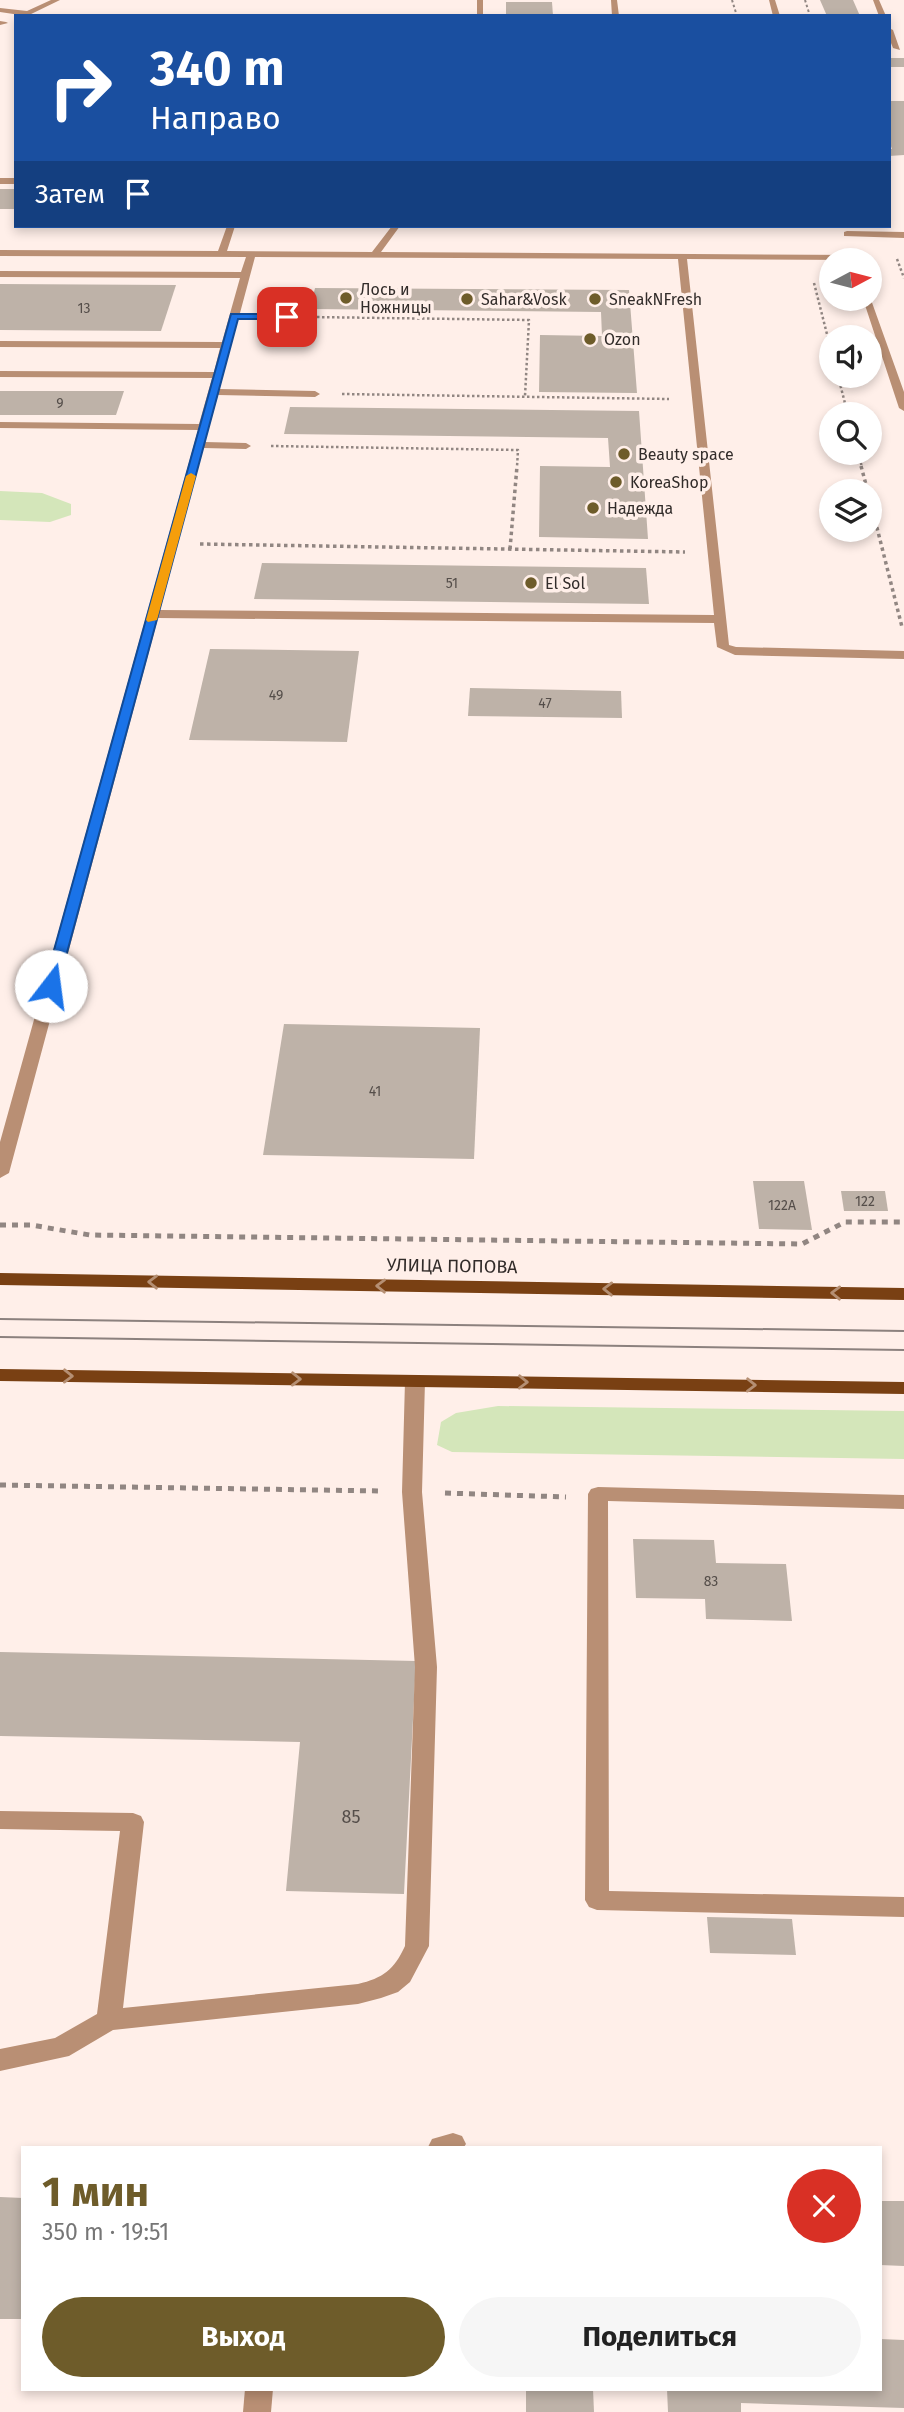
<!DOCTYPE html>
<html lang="ru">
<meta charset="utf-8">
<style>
:root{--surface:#fff;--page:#f6f6f6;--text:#222;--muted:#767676;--accent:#6e5c2a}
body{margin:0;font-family:"Fira Sans",sans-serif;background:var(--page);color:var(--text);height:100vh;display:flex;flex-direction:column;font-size:26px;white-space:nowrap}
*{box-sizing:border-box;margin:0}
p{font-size:23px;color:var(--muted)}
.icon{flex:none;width:38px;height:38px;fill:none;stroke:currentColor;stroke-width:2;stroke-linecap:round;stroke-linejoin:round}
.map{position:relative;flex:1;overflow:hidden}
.drawer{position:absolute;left:21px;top:2146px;width:861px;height:245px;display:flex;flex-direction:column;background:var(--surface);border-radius:0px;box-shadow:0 4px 10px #0003}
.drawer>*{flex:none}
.banner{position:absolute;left:14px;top:14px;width:877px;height:214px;border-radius:0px;box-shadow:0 4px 10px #0003;background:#1a4fa0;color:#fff;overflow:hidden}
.needle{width:46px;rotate:83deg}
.controls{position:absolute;left:819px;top:248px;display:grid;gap:14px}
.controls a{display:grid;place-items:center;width:63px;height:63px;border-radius:50%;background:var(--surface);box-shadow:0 4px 10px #0003;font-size:35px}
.pin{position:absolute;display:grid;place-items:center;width:60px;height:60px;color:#fff;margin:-30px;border-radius:14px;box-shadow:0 4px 10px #0006}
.me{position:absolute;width:77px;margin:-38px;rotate:15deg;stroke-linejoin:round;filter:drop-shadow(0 0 5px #0008)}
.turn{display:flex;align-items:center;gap:24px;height:147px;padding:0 21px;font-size:32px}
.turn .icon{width:91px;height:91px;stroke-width:2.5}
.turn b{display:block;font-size:49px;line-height:60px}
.then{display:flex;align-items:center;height:66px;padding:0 21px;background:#0003;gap:14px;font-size:26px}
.round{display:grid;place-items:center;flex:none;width:74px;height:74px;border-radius:37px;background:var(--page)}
.headline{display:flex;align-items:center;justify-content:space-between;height:119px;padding:0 21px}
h1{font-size:42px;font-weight:700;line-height:52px;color:var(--accent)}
.cta{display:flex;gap:14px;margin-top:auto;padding:14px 21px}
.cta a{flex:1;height:80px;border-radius:42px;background:var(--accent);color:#fff;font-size:28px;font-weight:700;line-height:80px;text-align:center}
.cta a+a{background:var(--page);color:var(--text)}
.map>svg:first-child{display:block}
.green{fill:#d4e6ba}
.building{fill:#beb2a8}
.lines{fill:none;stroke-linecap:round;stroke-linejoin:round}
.path-far3{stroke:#918682;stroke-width:2;stroke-dasharray:2.5 2.5;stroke-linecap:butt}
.path-far2{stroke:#918682;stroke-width:2.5;stroke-dasharray:2.5 2.5;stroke-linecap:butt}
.path-far1{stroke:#918682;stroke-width:3.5;stroke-dasharray:3.5 3.5;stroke-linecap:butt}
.path{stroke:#918682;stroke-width:5;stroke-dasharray:6 6;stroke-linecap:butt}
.minor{fill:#b98f74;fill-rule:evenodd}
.major{fill:#794013;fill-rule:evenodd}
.tram{stroke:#8c817e;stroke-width:2}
.oneway{stroke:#b58f73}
.route{fill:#1a73e8;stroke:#114b97;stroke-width:2}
.slow{fill:#f59e0b}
.poi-dot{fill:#6e5c2a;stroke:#ffefe9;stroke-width:2.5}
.labels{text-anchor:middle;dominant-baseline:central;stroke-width:7;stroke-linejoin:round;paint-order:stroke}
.number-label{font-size:14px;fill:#554e4a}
.far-poi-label{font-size:16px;fill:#322c2a;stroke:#ffefe9;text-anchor:start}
.street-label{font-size:18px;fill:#322c2a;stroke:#ffefe9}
.near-number-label{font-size:18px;fill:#554e4a}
</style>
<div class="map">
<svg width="904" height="2412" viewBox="0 0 904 2412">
<rect width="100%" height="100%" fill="#ffefe9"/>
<g class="green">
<path d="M0,491L42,493L71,504V515L50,522L0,520Z"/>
<path d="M498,1406L904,1411V1459L512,1453L452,1452L437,1445L441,1422L456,1413Z"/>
</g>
<g class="building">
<path d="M820,0H853L860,16H827Z"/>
<path d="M506,2H552L553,16H506Z"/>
<rect x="889" y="58" width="15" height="9"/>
<path d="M889,101H904V155L889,156V149H892L889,141Z"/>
<rect x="0" y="189" width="16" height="20"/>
<path d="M0,284L176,285L161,331L0,330Z"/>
<path d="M315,288L629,290L637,393L539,392L540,335L602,336L601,312L310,309Z"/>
<path d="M0,391H124L116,415H0Z"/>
<path d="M290,407L639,411L648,539L539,537L540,466L610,467L608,438L284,434Z"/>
<path d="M262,563L646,568L649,604L254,599Z"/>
<path d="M210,649L359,651L347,742L189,740Z"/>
<path d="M470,688L621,691L622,718L468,716Z"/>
<path d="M284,1024L480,1028L474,1159L263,1155Z"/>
<path d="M753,1181H804L812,1230L759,1229Z"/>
<path d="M841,1191H885L888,1211H844Z"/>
<path d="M633,1539L714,1540L716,1563L786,1564L792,1621L706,1619L705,1599L636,1598Z"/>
<path d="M0,1652L416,1661L404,1894L286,1891L300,1742L0,1736Z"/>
<path d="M707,1917L792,1919L796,1955L710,1953Z"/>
<path d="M0,2197L23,2198V2319H0Z"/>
<path d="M880,2201H904V2266L880,2265Z"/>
<path d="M880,2339L904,2340V2408L741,2403V2412H668L667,2389H880Z"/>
<path d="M526,2389H593L594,2412H526Z"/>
</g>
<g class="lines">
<g class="path-far3">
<path d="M732,0L737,16"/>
<path d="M805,0L810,16"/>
</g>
<g class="path-far2">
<path d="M897,259L904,278"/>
<path d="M814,283L831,350"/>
<path d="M312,317L529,320L525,396"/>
<path d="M838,376L848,415"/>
<path d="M342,394L669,399"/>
<path d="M271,446L518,450L517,467"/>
<path d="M858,453L862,467"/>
</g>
<g class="path-far1">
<path d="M861,466L868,492"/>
<path d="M870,500L902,627"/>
<path d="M200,544L685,552"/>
<path d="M510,549L517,466"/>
</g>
<g class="path">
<path d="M0,1225H31L90,1235L802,1244L845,1222H904"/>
<path d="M0,1485L380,1491"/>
<path d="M445,1493L566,1497"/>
</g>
<g class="minor">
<path d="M51,0H60L27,16L0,12V8L27,11Z"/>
<rect x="477" y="0" width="6" height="16"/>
<path d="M611,0H617L619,16H612Z"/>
<path d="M769,0H775L780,16H773Z"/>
<path d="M873,0H879L886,16H879Z"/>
<path d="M0,21L6,22L8,23L0,25Z"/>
<path d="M889,28L893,30L900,50L893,48L889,38Z"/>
<rect x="0" y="178" width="16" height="6"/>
<path d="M227,226H235L227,251L372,252L392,226H400L381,252L857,255V259L854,260L687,259L729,645L736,647L904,651V659L735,655L717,647L714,623L158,618L9,1173L0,1178V1142L198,430L0,428V422L199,424L212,378L0,377V371L214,372L220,348L0,347V341L222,342L240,278L0,277V271L241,272L246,257L0,256V250L218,251ZM255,257L678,259L714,615L160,610L203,448L246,449L251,446L246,443L205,442L218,395L315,397L320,394L315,391L219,389L238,319L287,320L292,317L287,314L240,313Z"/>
<path d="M847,231L904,232V238L844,236V232Z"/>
<path d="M870,297L904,392V411L899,408L863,299H870Z"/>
<path d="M415,1375L422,1377L425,1381L422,1492L437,1667L429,1946L410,1982L398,1992L381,1998L358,2004L113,2030L69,2056L0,2071V2049L55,2038L97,2014L120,1831L0,1829V1811L133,1813L141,1816L144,1822L123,2008L358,1984C383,1978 394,1970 405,1946L415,1667L402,1492L405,1381L408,1377Z"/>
<path d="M598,1487L904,1495V1509L608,1501L609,1891L904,1897V1917L597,1910L589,1907L585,1900L588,1494L591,1489Z"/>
<path d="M453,2133L462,2136L466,2144L464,2147H428L432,2139Z"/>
<path d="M245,2389H273L271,2412H243Z"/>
</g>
<g class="major">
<path d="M0,1273L904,1288V1300L0,1285Z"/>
<path d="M0,1369L904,1382V1394L0,1381Z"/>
</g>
<g class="tram">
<path d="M0,1319L904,1331"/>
<path d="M0,1337L904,1350"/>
</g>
</g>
<defs><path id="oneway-chevron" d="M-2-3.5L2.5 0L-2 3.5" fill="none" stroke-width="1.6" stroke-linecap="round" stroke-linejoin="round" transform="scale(1.75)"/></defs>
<g class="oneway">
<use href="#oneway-chevron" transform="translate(153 1282) rotate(-179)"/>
<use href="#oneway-chevron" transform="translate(381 1286) rotate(-179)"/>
<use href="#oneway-chevron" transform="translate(608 1289) rotate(-179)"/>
<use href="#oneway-chevron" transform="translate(836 1293) rotate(-179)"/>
<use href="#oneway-chevron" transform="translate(68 1376) rotate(1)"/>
<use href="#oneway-chevron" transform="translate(296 1379) rotate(1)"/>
<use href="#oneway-chevron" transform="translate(523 1382) rotate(1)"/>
<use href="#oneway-chevron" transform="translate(751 1385) rotate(1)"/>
</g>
<path class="route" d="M231,314H287L291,317L287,319H238L58,986L56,989H46L44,986Z"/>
<path class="slow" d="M191,473L196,476L157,620L148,622L146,620L186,476Z"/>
<g class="poi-dot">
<circle cx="346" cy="298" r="7"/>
<circle cx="467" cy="299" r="7"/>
<circle cx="595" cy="299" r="7"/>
<circle cx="590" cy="339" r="7"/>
<circle cx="624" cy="454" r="7"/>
<circle cx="616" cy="482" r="7"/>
<circle cx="593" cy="508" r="7"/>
<circle cx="531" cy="583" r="7"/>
</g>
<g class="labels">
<g class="number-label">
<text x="84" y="308">13</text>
<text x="60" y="403">9</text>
<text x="452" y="583">51</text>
<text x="276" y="695">49</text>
<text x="545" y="703">47</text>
<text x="375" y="1091">41</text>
<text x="865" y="1201">122</text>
<text x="782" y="1205">122А</text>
<text x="711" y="1581">83</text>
</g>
<g class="far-poi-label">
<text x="360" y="289">Лось и<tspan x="360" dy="18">Ножницы</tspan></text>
<text x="481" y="299">Sahar&amp;Vosk</text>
<text x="609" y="299">SneakNFresh</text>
<text x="604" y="339">Ozon</text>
<text x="638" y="454">Beauty space</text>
<text x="630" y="482">KoreaShop</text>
<text x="607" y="508">Надежда</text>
<text x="545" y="583">El Sol</text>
</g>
<g class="street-label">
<text transform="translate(452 1266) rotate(1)">УЛИЦА ПОПОВА</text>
</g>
<g class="near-number-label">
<text x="351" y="1817">85</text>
</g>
</g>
</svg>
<div class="controls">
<a><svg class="needle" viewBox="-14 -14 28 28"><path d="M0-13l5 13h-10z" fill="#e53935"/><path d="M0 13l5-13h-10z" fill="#767676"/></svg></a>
<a><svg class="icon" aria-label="sound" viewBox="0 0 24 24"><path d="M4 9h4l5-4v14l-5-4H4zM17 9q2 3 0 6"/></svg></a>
<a><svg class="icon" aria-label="search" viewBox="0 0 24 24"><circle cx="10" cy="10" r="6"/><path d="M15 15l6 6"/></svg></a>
<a><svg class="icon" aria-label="layers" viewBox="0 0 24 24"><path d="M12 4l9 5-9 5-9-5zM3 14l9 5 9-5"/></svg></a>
</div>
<div class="pin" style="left:287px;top:317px;background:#d93025"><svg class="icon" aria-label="arrive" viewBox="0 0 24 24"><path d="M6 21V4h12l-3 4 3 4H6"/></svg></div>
<svg class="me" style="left:51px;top:986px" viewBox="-20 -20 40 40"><circle r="19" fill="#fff"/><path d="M0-13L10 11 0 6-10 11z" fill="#1a73e8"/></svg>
<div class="banner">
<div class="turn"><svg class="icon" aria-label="right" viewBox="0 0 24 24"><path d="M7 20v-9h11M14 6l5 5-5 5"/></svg><div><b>340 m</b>Направо</div></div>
<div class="then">Затем<svg class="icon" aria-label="arrive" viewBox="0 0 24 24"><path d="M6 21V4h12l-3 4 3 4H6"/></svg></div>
</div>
<section class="drawer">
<div class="headline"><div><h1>1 мин</h1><p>350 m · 19:51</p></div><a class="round" style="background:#d93025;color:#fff"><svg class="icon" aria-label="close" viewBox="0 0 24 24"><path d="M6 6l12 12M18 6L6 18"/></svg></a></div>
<div class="cta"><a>Выход</a><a>Поделиться</a></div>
</section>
</div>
